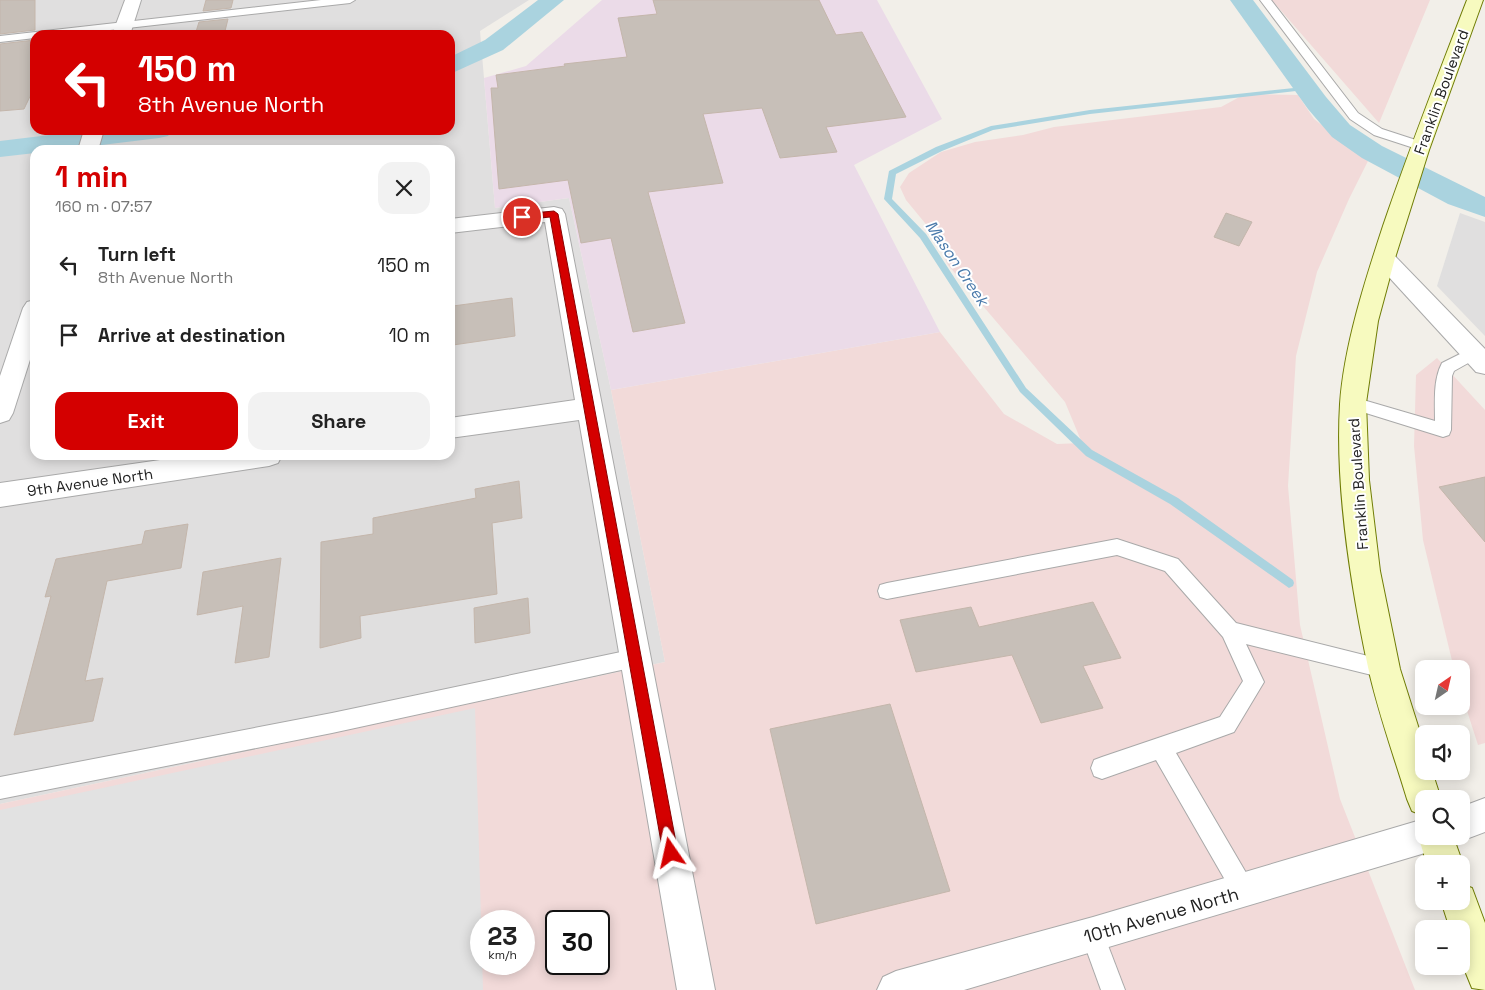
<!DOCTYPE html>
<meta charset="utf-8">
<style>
:root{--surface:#fff;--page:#f2f2f2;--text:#222;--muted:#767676;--accent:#d40000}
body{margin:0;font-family:"Space Grotesk",sans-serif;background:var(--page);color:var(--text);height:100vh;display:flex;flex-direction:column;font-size:19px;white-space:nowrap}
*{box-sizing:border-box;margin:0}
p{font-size:16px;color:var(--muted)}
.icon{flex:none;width:28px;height:28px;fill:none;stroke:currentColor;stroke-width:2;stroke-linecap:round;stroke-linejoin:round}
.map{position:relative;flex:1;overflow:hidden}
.drawer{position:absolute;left:30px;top:145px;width:425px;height:315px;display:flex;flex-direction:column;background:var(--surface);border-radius:15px;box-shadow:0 2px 12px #0003}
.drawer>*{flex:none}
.banner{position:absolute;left:30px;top:30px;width:425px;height:105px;border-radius:15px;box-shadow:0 2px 12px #0003;background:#d40000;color:#fff;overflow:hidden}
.needle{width:32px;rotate:34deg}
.buttons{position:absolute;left:1415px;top:660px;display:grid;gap:10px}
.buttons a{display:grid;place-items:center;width:55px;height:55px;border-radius:10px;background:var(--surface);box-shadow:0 2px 12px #0003;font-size:25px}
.speed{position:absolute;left:470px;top:910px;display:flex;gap:10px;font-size:25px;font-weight:700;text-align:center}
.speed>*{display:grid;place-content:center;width:65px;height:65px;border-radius:50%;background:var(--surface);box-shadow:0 2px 12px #0003;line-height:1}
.speed small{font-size:12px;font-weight:400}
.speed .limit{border:2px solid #111;border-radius:8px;background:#fff;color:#111}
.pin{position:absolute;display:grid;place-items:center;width:42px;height:42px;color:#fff;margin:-21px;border:2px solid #fff;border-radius:50%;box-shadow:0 1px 5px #0007}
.me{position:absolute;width:55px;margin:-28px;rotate:349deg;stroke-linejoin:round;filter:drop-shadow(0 0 4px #0008)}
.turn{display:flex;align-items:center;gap:18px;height:105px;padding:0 25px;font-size:22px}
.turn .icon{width:65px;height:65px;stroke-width:2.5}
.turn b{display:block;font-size:35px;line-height:42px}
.round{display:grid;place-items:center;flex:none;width:52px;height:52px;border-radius:15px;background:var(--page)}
.overview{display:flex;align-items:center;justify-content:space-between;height:85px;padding:0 25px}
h1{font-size:30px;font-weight:600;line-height:38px;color:var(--accent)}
.action{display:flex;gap:10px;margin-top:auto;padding:10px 25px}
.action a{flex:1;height:58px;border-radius:15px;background:var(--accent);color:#fff;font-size:20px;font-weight:600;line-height:58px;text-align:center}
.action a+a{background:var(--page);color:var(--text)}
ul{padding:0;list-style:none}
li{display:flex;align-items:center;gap:15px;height:70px;padding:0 25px}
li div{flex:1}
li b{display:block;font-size:19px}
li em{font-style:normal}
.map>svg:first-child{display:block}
.residential{fill:#e0dfdf;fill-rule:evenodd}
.commercial{fill:#f2dad9;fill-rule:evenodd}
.industrial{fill:#ebdbe8}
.parking{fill:#e2e2e2}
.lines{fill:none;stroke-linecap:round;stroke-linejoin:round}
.stream{fill:#aad3df;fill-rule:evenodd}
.canal{fill:#aad3df;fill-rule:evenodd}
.building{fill:#c7bfb8;stroke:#c4b6ab}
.service-casing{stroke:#a9a9a9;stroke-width:2}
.minor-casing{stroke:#a9a9a9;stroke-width:2}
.tertiary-casing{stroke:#a9a9a9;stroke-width:2}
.secondary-casing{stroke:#707d05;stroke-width:2}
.service{fill:#fff;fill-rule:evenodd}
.minor{fill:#fff;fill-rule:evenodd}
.tertiary{fill:#fff;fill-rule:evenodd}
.secondary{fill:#f7fabf;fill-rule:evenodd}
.route{fill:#d40000;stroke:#8a0000}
.labels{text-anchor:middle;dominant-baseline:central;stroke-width:4;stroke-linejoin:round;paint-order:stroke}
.street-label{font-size:15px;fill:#222;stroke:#fff}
.water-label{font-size:16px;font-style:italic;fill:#4a7aab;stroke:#fff}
.near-street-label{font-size:18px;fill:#222;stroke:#fff}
</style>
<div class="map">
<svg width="1485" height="990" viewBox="0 0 1485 990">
<rect width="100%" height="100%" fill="#f2efe9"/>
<g class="residential">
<path d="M0,0H529L480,31L495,208L569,198L611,390L665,662L0,804ZM35,35H450V130H35ZM35,150H450V455H35Z"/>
<path d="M1460,213L1485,222V336L1437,286Z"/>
</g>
<g class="commercial">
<path d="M1270,0H1430L1379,123L1277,6Z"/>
<path d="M1245,94L1298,95L1314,119L1368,161L1349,199L1317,272L1296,356L1288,486L1300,625L1340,799L1415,990H0V804L665,662L611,390L940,332L1004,414L1057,444L1082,443L1065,402L948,265L934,234L906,200L900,187L909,173L941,152L975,142L1023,135L1054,127L1221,107ZM481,921H524V964H481ZM556,921H599V964H556Z"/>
<path d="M1437,358L1485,410V743L1478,745L1461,692V669H1454L1423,540L1414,446L1416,375Z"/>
</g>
<path class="industrial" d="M602,0H877L942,119L854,165L940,332L611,390L569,198L495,208L484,78L526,66Z"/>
<path class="parking" d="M475,708L483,990H0V810Z"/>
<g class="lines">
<path class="stream" d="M1294,88L1297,90L1296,91L1090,114L993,130L942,151L896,174L892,199L926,234L1026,388L1092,450L1178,498L1293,580L1294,583L1293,586L1289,588L1170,504L1086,456L1020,392L920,238L884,199L889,171L936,147L991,126L1090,110Z"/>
<g class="canal">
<path d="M538,0H564L503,50L450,74V57L485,40Z"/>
<path d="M1230,0H1253L1326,97L1350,125L1382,146L1485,197V217L1448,204L1362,158L1332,137L1308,109Z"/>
<path d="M91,130H172L168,136L159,138L61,150H35V153L0,157V141Z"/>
</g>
</g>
<g class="building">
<path d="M0,0H35V30L0,34Z"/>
<path d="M206,0H233L231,8L203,11Z"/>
<path d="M653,0H819L836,35L862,32L906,117L826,127L837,152L780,158L762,108L703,114L723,183L648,192L685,323L633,332L611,238L581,243L568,180L499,189L491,88H498L496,75L565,66L564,64L627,57L618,18L657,14Z"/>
<path d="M228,19L224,35H195L199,22Z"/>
<path d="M35,40V86L24,109L0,111V44Z"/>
<path d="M1226,213L1252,222L1239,246L1214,237Z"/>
<path d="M512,298L515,336L453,345V306Z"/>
<path d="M1485,477V542L1439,487Z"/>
<path d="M519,481L522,518L492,523L497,594L360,616L361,638L320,648L321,542L373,534V518L476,498L475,489Z"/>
<path d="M188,524L181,568L107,581L85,681L103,678L93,721L14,735L51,596L45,597L56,559L142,544L145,531Z"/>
<path d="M281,558L269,657L235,663L243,606L197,615L203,572Z"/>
<path d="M528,598L530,633L475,643L474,608Z"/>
<path d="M1093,602L1121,658L1083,666L1103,708L1041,723L1012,655L916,672L900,620L971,607L979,627Z"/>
<path d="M890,704L950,891L816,924L770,729Z"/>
</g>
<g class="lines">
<g class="service-casing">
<g id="service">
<path d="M321,0H355L350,3L66,35H35V38L0,42V36Z"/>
<path d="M1260,0H1271L1358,113L1382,129L1425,143L1427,146L1425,149H1417L1374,135L1350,119Z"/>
<path d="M1474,347L1479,349L1482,353L1479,357L1454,371L1452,376L1451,430L1449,435L1443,437L1353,409L1347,407L1345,403L1347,399L1353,397L1435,421C1435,401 1433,380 1442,363Z"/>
<path d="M1117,539L1178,559L1236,623L1384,660L1391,662L1394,669L1391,676L1384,678L1246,644L1264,682L1234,732L1176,753L1252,883L1255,891L1252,899L1244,902L1236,899L1156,760L1102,779L1094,776L1091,768L1094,760L1102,757L1220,717L1243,681L1223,637L1165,571L1117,555L887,599L880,597L878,591L880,585L887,583Z"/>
<path d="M635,649L642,651L645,658L642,665L635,667L332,733L0,799V777L332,713Z"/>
<path d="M1093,923L1101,927L1125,990H1101L1081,935L1085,927Z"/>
</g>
</g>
<g class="minor-casing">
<g id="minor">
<path d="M554,207L562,209L565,214L715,990H677L579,420L450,438V418L575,400L545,222L450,233V219Z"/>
<path d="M1384,250L1392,253L1485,349V374L1476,372L1376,263L1373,258L1376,253Z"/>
<path d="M195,455H282L278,463L269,466L0,507V483Z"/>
<path d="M1485,798V832L1461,841L1449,836H1461V807Z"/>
<path d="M1424,819V836H1442L1437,848L1425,853L964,990H877L883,977L896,971L1093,917Z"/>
</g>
</g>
<g class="tertiary-casing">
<g id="tertiary">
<path d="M125,0H141L130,35H112Z"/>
<path d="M84,130H104L98,150H78Z"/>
<path d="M35,300V344L13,413L9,420L0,423V376L23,308L27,302Z"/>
</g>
</g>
<g class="secondary-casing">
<g id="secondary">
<path d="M1467,0H1483L1429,150L1395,258L1378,321L1366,403L1369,480L1380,571L1400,669L1424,745V771H1432L1441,799H1424V816L1412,811L1407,799C1394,756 1378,712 1368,667C1351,587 1335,485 1340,404C1344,346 1365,281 1383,226C1409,150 1438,75 1467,0Z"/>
<path d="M1424,823V836H1453L1463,864L1461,868V864H1427L1418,836Z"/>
<path d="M1461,884L1472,888L1485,923V990L1472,988L1461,961V929H1450L1441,901H1461Z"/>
</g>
</g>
<use href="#service" class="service"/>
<use href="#minor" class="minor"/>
<use href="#tertiary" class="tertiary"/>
<use href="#secondary" class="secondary"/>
</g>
<path class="route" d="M554,211L558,214L678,853L676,858L671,861L666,858L663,853L550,217L522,220L517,217L522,214Z"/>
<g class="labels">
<g class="street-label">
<text transform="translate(1441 92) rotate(-70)">Franklin Boulevard</text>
<text transform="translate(90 482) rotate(-8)">9th Avenue North</text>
<text transform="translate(1358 484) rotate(-94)">Franklin Boulevard</text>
</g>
<g class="water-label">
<text transform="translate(957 263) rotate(56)">Mason Creek</text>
</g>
<g class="near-street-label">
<text transform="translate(1161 915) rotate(-16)">10th Avenue North</text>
</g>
</g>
</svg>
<div class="buttons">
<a><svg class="needle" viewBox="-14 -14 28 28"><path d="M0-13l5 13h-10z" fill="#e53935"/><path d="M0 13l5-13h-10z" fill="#767676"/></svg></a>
<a><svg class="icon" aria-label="sound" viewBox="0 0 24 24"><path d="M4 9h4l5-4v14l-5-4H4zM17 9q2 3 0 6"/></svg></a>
<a><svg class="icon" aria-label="search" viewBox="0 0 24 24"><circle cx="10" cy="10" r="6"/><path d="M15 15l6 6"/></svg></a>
<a>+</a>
<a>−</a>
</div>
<div class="speed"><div>23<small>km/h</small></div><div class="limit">30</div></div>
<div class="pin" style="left:522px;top:217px;background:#d93025"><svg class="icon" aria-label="arrive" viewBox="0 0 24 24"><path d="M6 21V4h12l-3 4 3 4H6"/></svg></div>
<svg class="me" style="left:671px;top:853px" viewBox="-20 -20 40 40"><path d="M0-17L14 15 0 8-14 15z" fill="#d40000" stroke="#fff" stroke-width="4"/></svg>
<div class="banner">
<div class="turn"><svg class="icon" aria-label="left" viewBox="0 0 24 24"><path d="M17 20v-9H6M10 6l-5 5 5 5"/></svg><div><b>150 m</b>8th Avenue North</div></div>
</div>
<section class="drawer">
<div class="overview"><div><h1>1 min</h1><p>160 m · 07:57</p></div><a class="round"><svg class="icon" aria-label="close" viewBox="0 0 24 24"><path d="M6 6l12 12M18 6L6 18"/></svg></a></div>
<ul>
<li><svg class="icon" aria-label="left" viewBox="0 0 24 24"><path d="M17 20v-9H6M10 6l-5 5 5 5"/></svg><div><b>Turn left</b><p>8th Avenue North</p></div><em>150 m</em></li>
<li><svg class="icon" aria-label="arrive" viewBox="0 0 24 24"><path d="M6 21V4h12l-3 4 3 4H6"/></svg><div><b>Arrive at destination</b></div><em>10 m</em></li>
</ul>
<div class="action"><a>Exit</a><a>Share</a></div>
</section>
</div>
